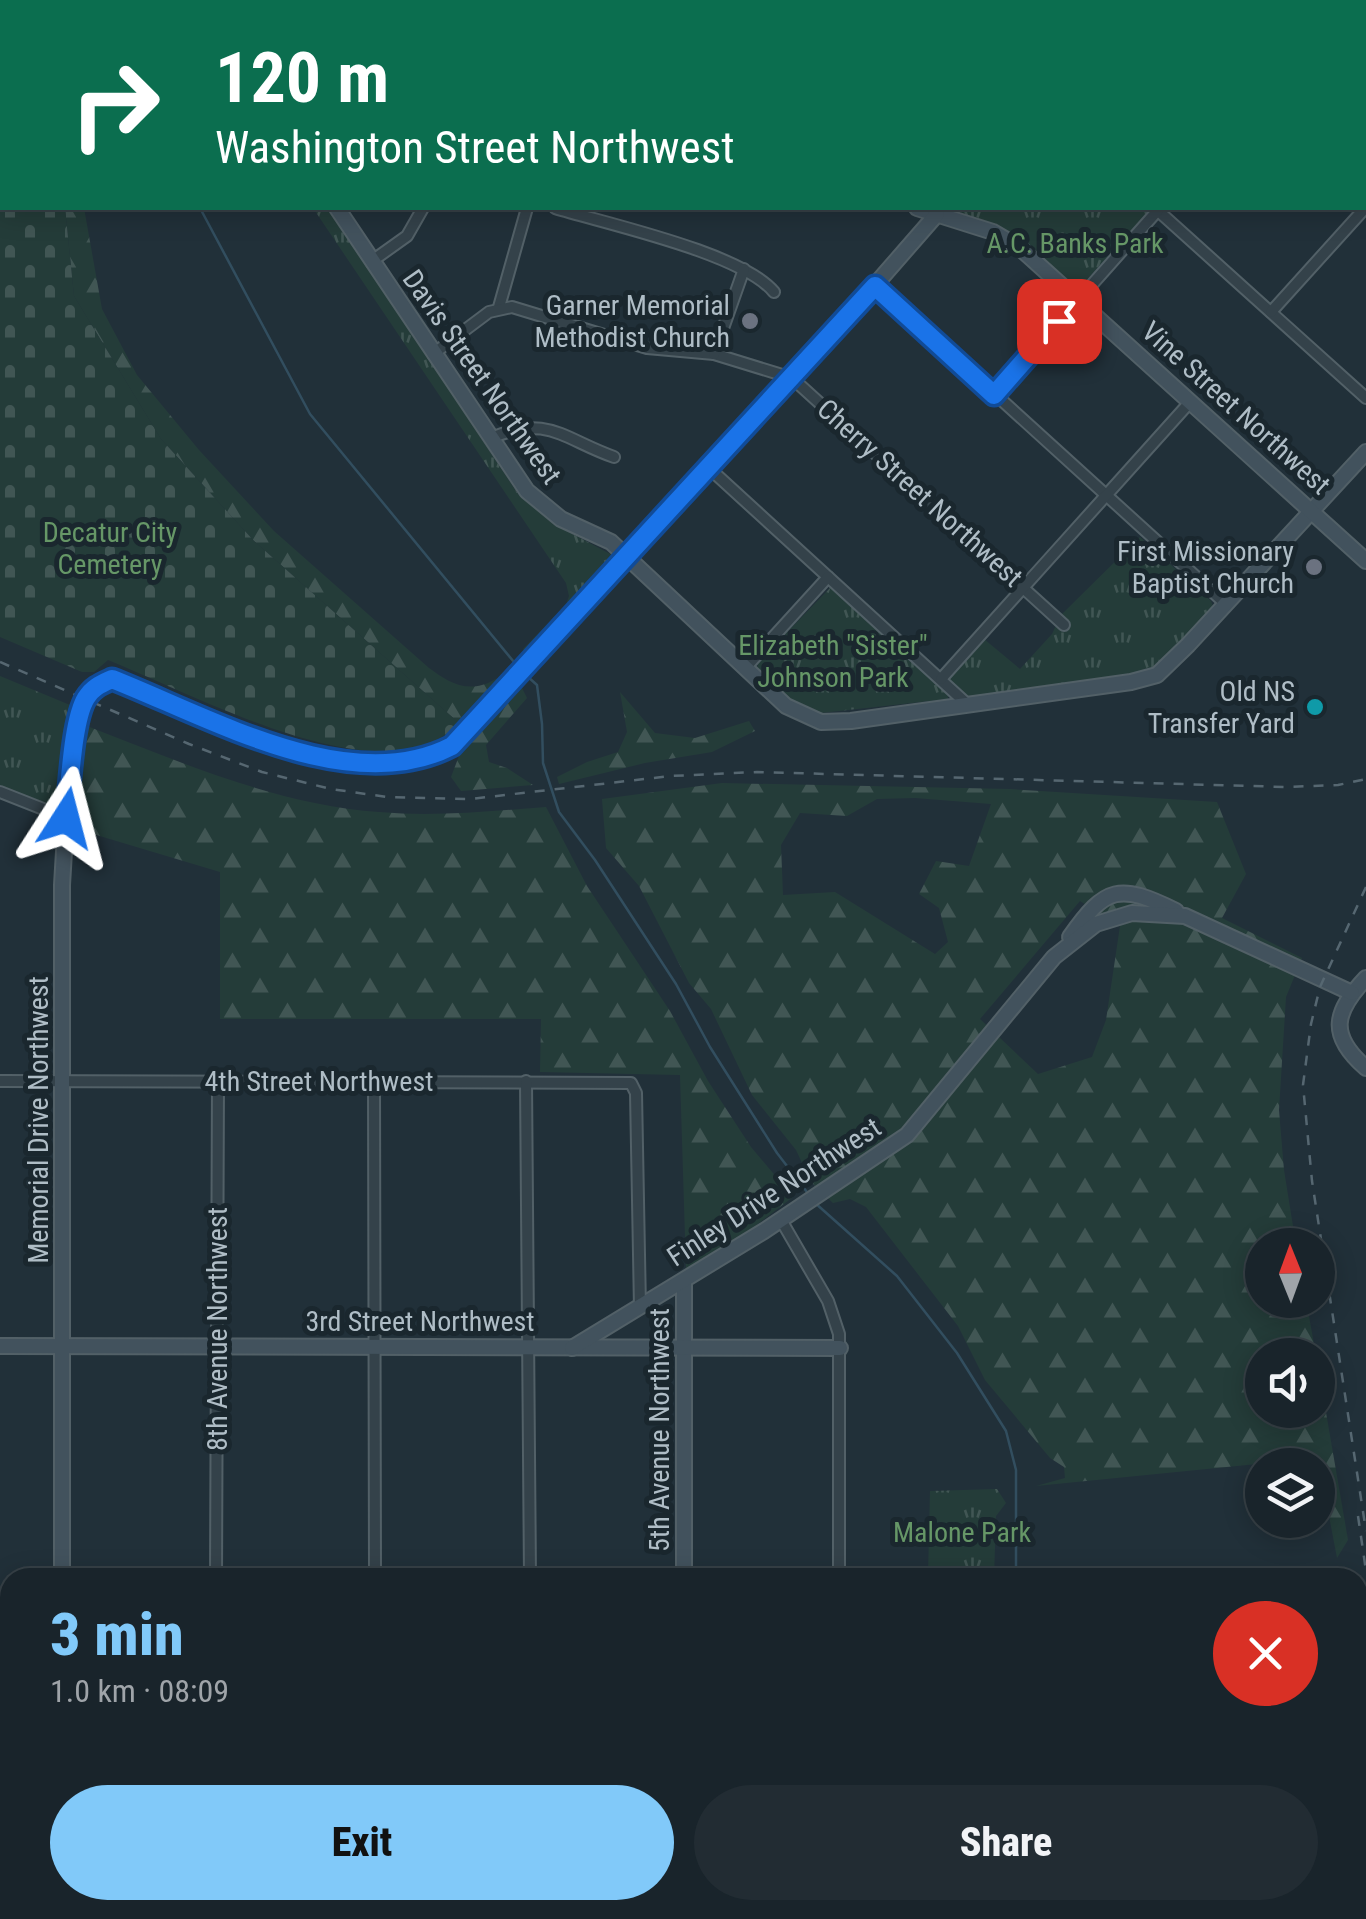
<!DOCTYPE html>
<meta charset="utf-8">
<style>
:root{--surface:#19242b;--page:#222c33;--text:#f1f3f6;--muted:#9fa4a9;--line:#374147;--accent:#81c9f9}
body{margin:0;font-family:"Roboto Condensed",sans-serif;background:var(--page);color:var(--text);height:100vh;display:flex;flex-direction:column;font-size:38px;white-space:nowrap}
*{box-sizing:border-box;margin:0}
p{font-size:32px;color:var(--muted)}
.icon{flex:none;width:55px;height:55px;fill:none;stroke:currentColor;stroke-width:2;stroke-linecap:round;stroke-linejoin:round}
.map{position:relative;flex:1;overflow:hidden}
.panel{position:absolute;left:0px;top:1568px;width:1368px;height:352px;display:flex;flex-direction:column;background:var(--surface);border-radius:30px 30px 0 0;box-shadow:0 5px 25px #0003,0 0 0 2px var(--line)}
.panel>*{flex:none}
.hud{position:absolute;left:0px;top:0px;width:1368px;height:210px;box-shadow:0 5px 25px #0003,0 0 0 2px var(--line);background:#0b6e4f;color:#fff;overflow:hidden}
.needle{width:65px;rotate:359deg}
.controls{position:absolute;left:1245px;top:1228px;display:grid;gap:20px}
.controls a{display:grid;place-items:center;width:90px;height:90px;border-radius:50%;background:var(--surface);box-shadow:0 5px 25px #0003,0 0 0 2px var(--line);font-size:50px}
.pin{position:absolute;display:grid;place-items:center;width:85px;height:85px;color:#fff;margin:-42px;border-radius:20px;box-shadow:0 5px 15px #0006}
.me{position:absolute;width:110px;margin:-55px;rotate:9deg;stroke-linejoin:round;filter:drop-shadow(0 0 8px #0008)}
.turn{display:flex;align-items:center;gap:35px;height:210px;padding:0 50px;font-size:45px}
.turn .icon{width:130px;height:130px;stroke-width:2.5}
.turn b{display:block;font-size:70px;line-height:85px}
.round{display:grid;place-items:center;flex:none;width:105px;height:105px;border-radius:52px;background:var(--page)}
.head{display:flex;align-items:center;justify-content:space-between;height:170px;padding:0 50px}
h1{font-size:60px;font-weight:800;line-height:75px;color:var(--accent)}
.primary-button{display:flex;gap:20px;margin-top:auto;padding:20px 50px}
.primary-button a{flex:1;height:115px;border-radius:60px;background:var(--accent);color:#111;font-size:40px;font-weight:800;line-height:115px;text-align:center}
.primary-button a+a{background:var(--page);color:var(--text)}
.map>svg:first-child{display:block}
.forest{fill:url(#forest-firs);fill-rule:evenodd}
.cemetery{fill:url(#cemetery-stones)}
.park{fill:url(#park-tufts)}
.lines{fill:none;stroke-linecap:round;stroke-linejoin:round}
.stream{stroke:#324e5f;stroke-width:2.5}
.street-casing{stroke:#526067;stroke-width:14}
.secondary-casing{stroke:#526067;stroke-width:18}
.highway-casing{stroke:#3f4d54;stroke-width:21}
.street{stroke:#34424a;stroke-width:10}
.secondary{stroke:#42525d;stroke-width:14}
.highway{stroke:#705d51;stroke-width:18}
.rail{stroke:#566771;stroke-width:2.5;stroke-dasharray:10 10;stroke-linecap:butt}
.route-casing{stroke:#114b97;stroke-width:25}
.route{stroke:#1a73e8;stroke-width:18}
.worship-dot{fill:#6b7280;stroke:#1a272e;stroke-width:4}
.culture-dot{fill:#0f9aa8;stroke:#1a272e;stroke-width:4}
.labels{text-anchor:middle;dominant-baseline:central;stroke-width:10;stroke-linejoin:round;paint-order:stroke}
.park-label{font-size:28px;fill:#669767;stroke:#1a272e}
.poi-label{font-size:28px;fill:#afbdc6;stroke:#1a272e;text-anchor:end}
.street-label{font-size:28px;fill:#afbdc6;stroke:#1a272e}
</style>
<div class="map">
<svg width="1366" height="1919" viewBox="0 0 1366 1919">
<defs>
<pattern id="forest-firs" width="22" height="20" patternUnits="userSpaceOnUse" patternTransform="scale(2.5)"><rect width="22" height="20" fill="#243c39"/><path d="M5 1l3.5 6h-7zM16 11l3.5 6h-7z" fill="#415654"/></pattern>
<pattern id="cemetery-stones" width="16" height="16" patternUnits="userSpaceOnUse" patternTransform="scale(2.5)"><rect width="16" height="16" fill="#243c39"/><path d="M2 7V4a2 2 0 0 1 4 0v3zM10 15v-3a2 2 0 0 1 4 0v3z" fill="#415654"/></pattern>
<pattern id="park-tufts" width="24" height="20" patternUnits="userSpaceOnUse" patternTransform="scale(2.5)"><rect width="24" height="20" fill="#243c39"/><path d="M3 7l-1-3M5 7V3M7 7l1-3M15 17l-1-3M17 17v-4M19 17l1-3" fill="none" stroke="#415654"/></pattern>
</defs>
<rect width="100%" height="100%" fill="#213039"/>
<g class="forest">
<path d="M65,208H84L102,309L137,375L199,450L274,531L429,668C444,679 461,691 482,685C491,683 496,677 505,676L460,724L254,541L161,439L74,296Z"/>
<path d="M522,688L527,698L486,745L489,762L507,768L533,785L461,791L451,777L459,756Z"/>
<path d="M620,692L655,733L695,738L749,721L755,731L712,752L645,763L559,784L557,777L587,762L618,752L627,732Z"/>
<path d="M87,726C180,762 278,805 379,812C435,817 490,811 546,807L587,886L670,1011L708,1081L751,1147L793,1197L750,1230L686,1269L680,1075L540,1072L541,1019H220V872L73,828Z"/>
<path d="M722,783L1010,789L1217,802L1246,874L1222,918L1302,958L1286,997L1279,1110L1284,1170L1296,1245H1262V1300H1306L1316,1355H1262V1410H1318V1366L1348,1540L1337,1558L1318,1458L1036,1486L1065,1478L1064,1467L1050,1458L985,1380L958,1326L866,1207L850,1199L833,1203L811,1182L796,1150L752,1095L711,1009L689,983L639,886L606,848L602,799ZM915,798L991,804L969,866L936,861L919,894L939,908L948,942L935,954L835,892L783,895L781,845L800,813L847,816L877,799ZM1080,901L1120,926L1106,1020L1092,1057L1038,1074L980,1019Z"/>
</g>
<path class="cemetery" d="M0,62L2,208H65L74,296L161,439L254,541L460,724C441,739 422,750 397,751C309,757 189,693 108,660L94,672H82L0,637Z"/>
<g class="park">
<path d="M313,208H329L518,494L552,523L612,555L614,563L528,656L523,649L566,605L569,596L566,583Z"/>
<path d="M931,208H1146L1147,213L1081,286L1074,288L1029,246L999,228Z"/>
<path d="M1140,537L1211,601L1214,609L1163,663L1144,676L968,698L948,680L984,639L1020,669L1052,634L1061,615Z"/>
<path d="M831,587L948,694V699L821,713L791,701L757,668L759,661Z"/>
<path d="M0,676L70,705L74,712L58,809L0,785Z"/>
<path d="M997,1489L1006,1503L996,1516L994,1577H928L930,1491Z"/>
</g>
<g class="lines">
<g class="stream">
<path d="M94,0L95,2"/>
<path d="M200,208L310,414L518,667"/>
<path d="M527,676L537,685L542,724L543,763L559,812L595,860L676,984L710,1047L777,1153L810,1196"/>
<path d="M814,1202L897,1276L957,1353L1006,1431L1016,1470V1578"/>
<path d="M1017,1910L1018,1919"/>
</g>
<g class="street-casing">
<g id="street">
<path d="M775,0L777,2"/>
<path d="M938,0L940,2"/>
<path d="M1127,0L1130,2"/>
<path d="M371,2L372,0"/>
<path d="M525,2L528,0"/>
<path d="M681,2L683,0"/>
<path d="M964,2L966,0"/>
<path d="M1161,2L1163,0"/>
<path d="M555,208C607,224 742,253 774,292"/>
<path d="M1155,208L1366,398"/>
<path d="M372,261L407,236L423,208"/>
<path d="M875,285L1226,604"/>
<path d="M499,307L527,208"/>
<path d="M1271,312L1366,207"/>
<path d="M433,354L489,312L512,307L647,348L714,354L792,378L1064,625"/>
<path d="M714,354L744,269"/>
<path d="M994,395L1159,209"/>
<path d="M491,438C548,414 563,439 614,457"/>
<path d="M709,468L967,704"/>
<path d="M746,667L828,577"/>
<path d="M941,679L1191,401"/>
<path d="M0,792L66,818"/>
<path d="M0,1081L631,1083L636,1093L640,1308"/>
<path d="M374,1081L375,1578"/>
<path d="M526,1081L530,1578"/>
<path d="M781,1220L828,1301L839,1334V1578"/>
<path d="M216,1578L218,1081"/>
<path d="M0,1615H10"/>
<path d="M0,1875H10"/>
<path d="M373,1910V1919"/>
<path d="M838,1910V1919"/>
<path d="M217,1919V1910"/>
<path d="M527,1919V1910"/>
<path d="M918,1919L919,1910"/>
</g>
</g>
<g class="secondary-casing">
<g id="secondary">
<path d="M289,0L291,2"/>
<path d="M337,208L527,491L561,519L611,542L786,706L821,722L851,721L1131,682L1157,675L1188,645L1366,452"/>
<path d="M917,208L993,232L1020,248L1366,561"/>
<path d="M1070,937C1106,886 1119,883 1176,911"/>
<path d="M1366,978C1334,1012 1328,1035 1366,1068"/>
<path d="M684,1282V1578"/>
<path d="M0,1346L840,1348"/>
<path d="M572,1348L764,1231L907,1135L1054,957L1096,924L1132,913L1185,916L1352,993"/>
<path d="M62,1578V885L66,818L78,721L85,699L96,686L112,679C192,711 306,771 393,765C414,764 433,756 452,746L814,355L937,214"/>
<path d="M62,1919V1910"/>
<path d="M684,1919V1910"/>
</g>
</g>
<g class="highway-casing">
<path id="highway" d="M1356,0L1359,2"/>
</g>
<use href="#street" class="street"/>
<use href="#secondary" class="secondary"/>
<use href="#highway" class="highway"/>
<g class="rail">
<path d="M0,662L189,744L262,772L331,789L387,797L470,799L671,776L757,772L1286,787L1338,785L1366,779"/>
<path d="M1366,887L1320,987L1311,1024L1303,1085L1312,1181L1366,1531"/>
<path d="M1358,1516L1366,1571"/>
</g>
</g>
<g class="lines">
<g class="route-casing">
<path id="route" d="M66,818C70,788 72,721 86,698C93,687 101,684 112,679C209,717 350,799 452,746L875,286L994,395L1059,321"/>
</g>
<use href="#route" class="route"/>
</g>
<g class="worship-dot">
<circle cx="750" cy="321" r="10"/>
<circle cx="1314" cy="567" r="10"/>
</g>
<circle class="culture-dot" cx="1315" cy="707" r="10"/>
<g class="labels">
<g class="park-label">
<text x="1075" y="243">A.C. Banks Park</text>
<text x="110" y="532">Decatur City<tspan x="110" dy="32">Cemetery</tspan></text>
<text x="833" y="645">Elizabeth "Sister"<tspan x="833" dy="32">Johnson Park</tspan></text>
<text x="962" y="1532">Malone Park</text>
</g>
<g class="poi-label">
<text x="730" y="305">Garner Memorial<tspan x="730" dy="32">Methodist Church</tspan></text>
<text x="1294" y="551">First Missionary<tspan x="1294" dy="32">Baptist Church</tspan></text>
<text x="1295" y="691">Old NS<tspan x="1295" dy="32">Transfer Yard</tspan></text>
</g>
<g class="street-label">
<text transform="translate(482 377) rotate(55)">Davis Street Northwest</text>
<text transform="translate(1236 408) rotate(42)">Vine Street Northwest</text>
<text transform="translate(920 493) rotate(42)">Cherry Street Northwest</text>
<text x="319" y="1081">4th Street Northwest</text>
<text transform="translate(38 1120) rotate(-90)">Memorial Drive Northwest</text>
<text transform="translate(774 1192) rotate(-33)">Finley Drive Northwest</text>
<text x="420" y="1321">3rd Street Northwest</text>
<text transform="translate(217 1329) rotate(-90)">8th Avenue Northwest</text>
<text transform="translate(659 1430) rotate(-90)">5th Avenue Northwest</text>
</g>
</g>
</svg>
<div class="controls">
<a><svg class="needle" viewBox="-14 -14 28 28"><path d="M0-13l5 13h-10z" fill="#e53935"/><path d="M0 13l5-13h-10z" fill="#9fa4a9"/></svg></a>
<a><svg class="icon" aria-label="sound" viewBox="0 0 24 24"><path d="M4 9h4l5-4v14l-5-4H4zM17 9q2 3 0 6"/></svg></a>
<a><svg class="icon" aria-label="layers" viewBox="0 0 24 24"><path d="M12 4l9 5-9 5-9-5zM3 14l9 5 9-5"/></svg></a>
</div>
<div class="pin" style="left:1059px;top:321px;background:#d93025"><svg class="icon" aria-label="arrive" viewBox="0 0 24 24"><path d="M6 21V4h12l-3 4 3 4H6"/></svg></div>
<svg class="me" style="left:66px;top:818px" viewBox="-20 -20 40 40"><path d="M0-17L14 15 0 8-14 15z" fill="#1a73e8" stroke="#fff" stroke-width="4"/></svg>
<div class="hud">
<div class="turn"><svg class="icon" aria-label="right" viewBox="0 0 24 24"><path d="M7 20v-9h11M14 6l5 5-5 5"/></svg><div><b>120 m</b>Washington Street Northwest</div></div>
</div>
<section class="panel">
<div class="head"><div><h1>3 min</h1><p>1.0 km · 08:09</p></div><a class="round" style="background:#d93025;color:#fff"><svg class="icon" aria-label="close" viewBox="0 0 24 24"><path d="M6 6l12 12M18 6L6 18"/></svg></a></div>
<div class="primary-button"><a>Exit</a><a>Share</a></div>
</section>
</div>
